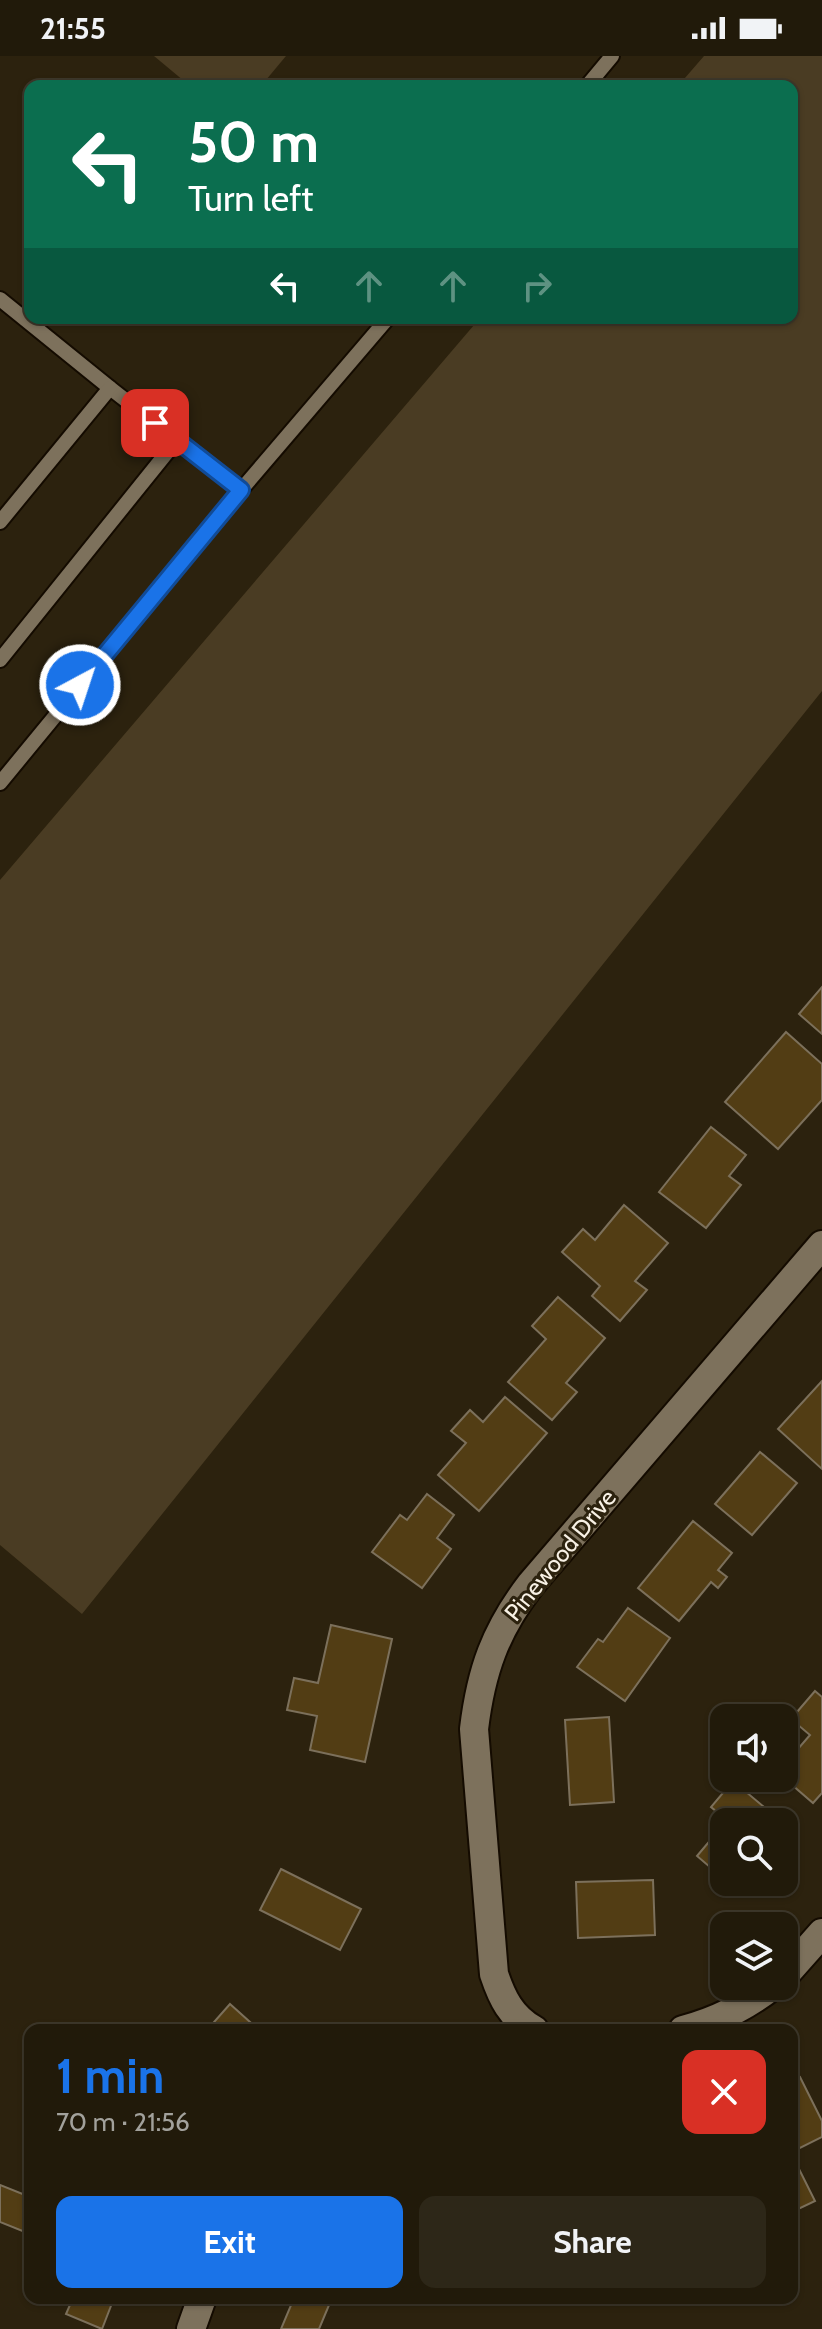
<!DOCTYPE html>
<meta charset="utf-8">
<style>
:root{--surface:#211a0a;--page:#2d2718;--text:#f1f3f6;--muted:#a2a19c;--line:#3e382b;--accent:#1a73e8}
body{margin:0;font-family:Cabin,sans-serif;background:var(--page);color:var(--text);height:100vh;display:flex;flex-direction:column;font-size:30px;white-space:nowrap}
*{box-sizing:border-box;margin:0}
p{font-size:26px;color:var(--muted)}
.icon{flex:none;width:44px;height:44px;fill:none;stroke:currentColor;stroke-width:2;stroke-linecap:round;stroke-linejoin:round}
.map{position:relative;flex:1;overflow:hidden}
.side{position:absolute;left:24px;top:1968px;width:774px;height:280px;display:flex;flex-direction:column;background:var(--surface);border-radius:16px;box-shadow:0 2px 6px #0004,0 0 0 2px var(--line)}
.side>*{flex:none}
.guide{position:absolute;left:24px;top:24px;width:774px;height:244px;border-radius:16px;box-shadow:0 2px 6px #0004,0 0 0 2px var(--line);background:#0b6e4f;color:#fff;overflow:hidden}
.controls{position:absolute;left:710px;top:1648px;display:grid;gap:16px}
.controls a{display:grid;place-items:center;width:88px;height:88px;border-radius:16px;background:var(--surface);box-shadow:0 2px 6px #0004,0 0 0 2px var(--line);font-size:40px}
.pin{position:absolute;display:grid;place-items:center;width:68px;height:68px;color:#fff;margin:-34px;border-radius:16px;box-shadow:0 4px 12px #0006}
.me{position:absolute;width:88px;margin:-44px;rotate:40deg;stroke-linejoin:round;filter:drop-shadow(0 0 6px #0008)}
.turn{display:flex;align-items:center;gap:28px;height:168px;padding:0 32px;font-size:36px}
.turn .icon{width:104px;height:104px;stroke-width:2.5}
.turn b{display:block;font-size:56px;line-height:68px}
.lanes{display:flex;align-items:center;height:76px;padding:0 32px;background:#0003;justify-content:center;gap:40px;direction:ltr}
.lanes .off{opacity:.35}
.round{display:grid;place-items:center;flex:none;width:84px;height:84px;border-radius:16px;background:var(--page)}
.head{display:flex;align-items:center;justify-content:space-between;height:136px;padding:0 32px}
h1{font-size:48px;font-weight:700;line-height:60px;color:var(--accent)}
.cta{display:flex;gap:16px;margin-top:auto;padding:16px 32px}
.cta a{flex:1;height:92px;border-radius:16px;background:var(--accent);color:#fff;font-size:32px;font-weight:700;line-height:92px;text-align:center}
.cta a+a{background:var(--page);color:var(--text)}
.status{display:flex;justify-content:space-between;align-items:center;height:56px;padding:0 40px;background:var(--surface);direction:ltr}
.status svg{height:22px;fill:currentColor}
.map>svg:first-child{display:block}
.green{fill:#4a3c23}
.building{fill:#523d14;stroke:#7c705b;stroke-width:2}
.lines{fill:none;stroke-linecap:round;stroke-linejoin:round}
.lane-casing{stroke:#140b00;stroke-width:18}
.street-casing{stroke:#140b00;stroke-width:32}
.lane{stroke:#7d715c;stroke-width:14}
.street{stroke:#7d715c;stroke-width:28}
.route-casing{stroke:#114b97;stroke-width:20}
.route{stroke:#1a73e8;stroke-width:14}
.labels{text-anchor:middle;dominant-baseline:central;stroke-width:6;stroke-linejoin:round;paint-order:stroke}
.street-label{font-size:24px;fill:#f8f1e5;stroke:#2c220e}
</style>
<div class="status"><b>21:55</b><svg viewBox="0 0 49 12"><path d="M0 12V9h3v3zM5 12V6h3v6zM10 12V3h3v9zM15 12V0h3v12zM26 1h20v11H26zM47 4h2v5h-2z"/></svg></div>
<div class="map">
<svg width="822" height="2273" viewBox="0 0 822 2273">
<rect width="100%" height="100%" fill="#2c220e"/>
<g class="green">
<path d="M154,0H286L261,30H190Z"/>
<path d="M704,0H822V635L82,1558L0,1489V824L480,262H792V30H678Z"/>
</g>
<g class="building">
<path d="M822,931V978L799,958Z"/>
<path d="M786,976L822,1008V1044L778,1093L725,1046Z"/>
<path d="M711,1071L746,1099L729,1120L741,1129L706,1172L659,1136Z"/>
<path d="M624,1149L668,1187L635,1225L647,1234L620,1265L592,1240L600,1230L562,1196L583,1173L595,1184Z"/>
<path d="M558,1241L605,1282L566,1327L577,1336L552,1364L508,1326L546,1283L532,1270Z"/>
<path d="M822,1325V1413L778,1373Z"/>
<path d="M505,1341L547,1377L479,1455L438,1419L466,1387L451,1375L470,1354L483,1366Z"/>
<path d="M760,1396L797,1427L752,1479L715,1448Z"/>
<path d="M427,1438L454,1459L437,1482L451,1493L422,1532L372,1496L400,1459L407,1464Z"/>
<path d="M693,1465L732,1497L718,1514L727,1521L718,1532L711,1526L679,1565L638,1532Z"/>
<path d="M628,1552L670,1582L625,1645L577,1611L598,1583L603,1586Z"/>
<path d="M331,1569L392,1583L365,1706L310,1694L317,1660L287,1654L294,1622L318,1627Z"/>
<path d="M815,1635L822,1641V1737L813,1747L784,1722V1709L810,1679L791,1663Z"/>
<path d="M609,1661L614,1746L570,1749L565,1664Z"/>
<path d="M733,1725L782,1766H726L727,1764L711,1751Z"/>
<path d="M724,1768V1823L697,1800Z"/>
<path d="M281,1813L361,1853L340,1894L260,1854Z"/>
<path d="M653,1824L655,1879L578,1882L576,1826Z"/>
<path d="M230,1948L259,1974H207Z"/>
<path d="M800,2021L822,2065V2081L792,2096V2024Z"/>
<path d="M792,2099L815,2145L792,2156Z"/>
<path d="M0,2129L30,2141V2178L0,2166Z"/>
<path d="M73,2242H114L102,2273L66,2258Z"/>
<path d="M294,2242H332L319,2273H281Z"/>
</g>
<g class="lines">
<g class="lane-casing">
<g id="lane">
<path d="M587,30L612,0"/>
<path d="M0,243L110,332"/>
<path d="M0,466L110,332L241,434"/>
<path d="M0,604L177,384"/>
<path d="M0,727L241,434L388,262"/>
</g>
</g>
<g class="street-casing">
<g id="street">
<path d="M784,1920L822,1877"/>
<path d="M534,1974C511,1961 502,1942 494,1918L474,1673C481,1615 495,1575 531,1528L822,1189"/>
<path d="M683,1974C717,1965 745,1951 772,1930"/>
<path d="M191,2273L202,2242"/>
</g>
</g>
<use href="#lane" class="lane"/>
<use href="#street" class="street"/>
</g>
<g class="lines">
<g class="route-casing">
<path id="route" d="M80,629L241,434L155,367"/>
</g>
<use href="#route" class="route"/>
</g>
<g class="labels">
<g class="street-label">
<text transform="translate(560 1499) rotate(-51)">Pinewood Drive</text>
</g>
</g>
</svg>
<div class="controls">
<a><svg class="icon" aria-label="sound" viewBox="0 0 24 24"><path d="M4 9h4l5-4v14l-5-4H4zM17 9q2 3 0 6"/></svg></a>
<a><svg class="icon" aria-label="search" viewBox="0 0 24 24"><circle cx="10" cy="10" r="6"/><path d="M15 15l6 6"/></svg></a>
<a><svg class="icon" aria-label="layers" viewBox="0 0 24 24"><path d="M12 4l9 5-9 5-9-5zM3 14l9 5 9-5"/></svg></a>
</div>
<div class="pin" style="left:155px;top:367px;background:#d93025"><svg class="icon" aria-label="arrive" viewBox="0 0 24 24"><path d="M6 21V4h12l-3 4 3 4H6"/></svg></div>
<svg class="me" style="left:80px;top:629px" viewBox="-20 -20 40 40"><circle r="17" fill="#1a73e8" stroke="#fff" stroke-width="3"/><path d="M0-11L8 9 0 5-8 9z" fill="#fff"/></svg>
<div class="guide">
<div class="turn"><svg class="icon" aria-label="left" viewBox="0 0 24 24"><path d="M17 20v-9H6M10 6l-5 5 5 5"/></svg><div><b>50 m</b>Turn left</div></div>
<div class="lanes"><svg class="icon" aria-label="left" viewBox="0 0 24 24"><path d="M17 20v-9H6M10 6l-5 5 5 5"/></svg><svg class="icon off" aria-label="ahead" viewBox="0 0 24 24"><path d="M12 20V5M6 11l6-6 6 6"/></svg><svg class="icon off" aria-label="ahead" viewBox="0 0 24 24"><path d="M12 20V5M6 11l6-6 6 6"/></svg><svg class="icon off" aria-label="right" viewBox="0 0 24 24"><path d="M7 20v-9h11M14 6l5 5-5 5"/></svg></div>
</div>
<section class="side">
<div class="head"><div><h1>1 min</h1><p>70 m · 21:56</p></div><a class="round" style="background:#d93025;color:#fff"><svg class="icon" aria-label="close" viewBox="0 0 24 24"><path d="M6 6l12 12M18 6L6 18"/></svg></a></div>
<div class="cta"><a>Exit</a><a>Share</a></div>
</section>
</div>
